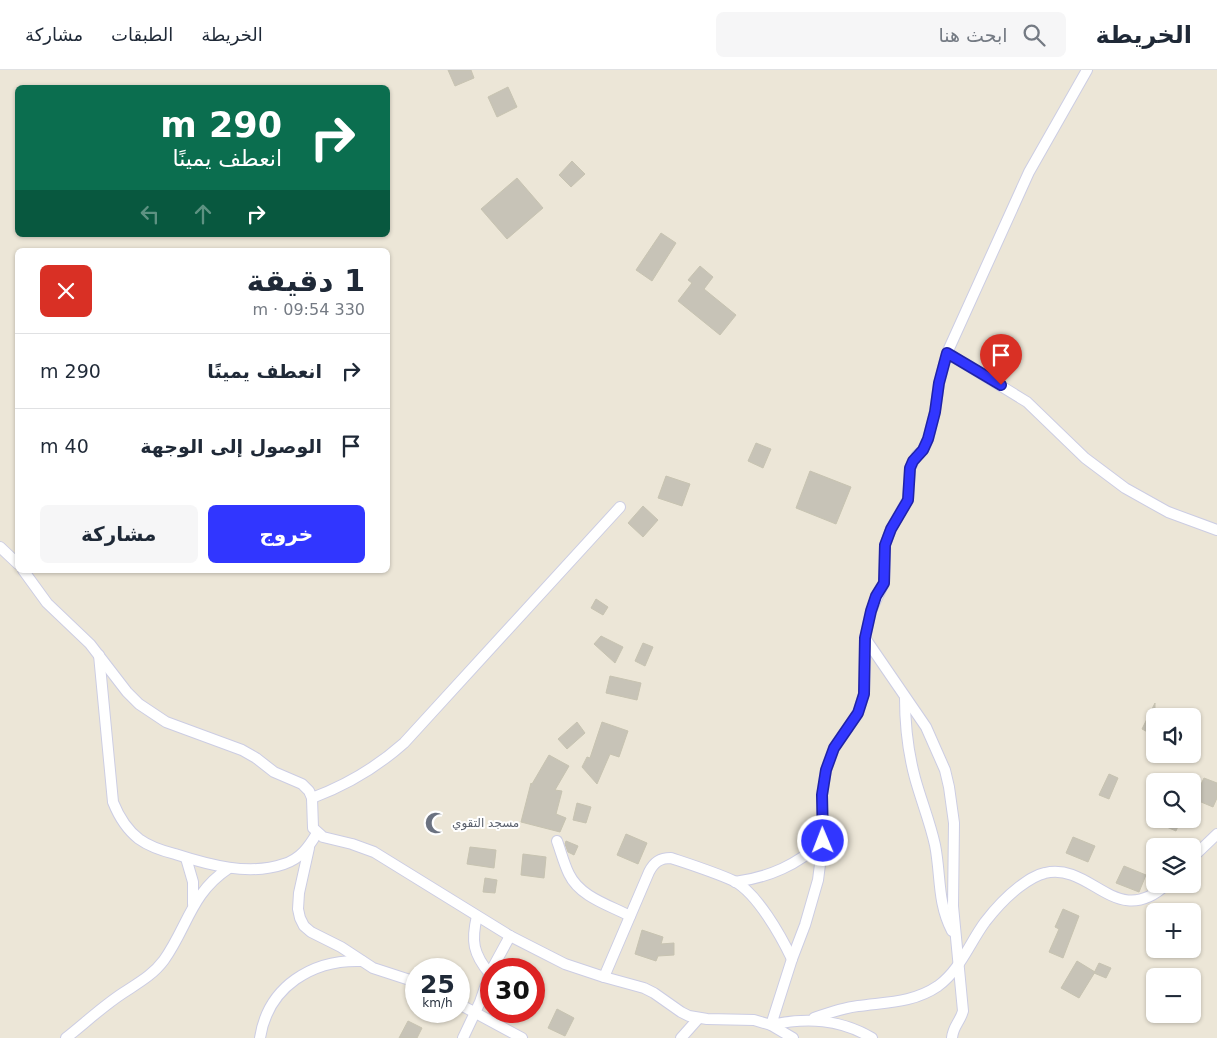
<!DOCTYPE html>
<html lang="ar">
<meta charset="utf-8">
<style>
:root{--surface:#fff;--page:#f6f6f7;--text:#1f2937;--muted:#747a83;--line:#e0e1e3;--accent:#3136ff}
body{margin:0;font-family:"DejaVu Sans",Cairo,sans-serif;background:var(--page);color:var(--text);direction:rtl;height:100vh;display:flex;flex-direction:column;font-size:19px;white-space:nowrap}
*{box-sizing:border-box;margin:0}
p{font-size:16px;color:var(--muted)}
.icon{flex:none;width:28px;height:28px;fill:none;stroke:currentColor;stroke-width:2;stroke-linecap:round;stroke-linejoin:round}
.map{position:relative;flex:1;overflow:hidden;direction:ltr}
.side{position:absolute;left:15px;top:178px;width:375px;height:325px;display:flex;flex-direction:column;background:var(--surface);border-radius:8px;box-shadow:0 1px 4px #0004;direction:rtl}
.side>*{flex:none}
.hud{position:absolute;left:15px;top:15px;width:375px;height:152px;border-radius:8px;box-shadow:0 1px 4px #0004;direction:rtl;background:#0b6e4f;color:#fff;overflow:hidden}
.controls{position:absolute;left:1146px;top:638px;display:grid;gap:10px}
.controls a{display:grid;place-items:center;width:55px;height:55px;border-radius:8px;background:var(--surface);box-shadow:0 1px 4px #0004;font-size:25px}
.speed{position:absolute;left:405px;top:888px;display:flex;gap:10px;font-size:25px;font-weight:700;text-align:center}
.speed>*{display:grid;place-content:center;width:65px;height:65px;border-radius:50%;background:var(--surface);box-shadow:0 1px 4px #0004;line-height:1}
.speed small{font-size:12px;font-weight:400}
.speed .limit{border:8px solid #d22;background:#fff;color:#111}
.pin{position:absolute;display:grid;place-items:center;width:42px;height:42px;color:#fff;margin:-51px -21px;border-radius:50% 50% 50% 0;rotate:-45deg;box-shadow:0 0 5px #0007}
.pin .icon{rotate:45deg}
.me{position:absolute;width:55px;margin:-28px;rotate:359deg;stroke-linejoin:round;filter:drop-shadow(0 0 4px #0008)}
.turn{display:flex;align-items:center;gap:18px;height:105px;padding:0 25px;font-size:22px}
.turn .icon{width:65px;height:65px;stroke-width:2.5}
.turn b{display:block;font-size:35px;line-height:42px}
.lanes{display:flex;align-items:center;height:48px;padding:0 25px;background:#0003;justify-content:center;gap:25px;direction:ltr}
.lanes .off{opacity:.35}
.round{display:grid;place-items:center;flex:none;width:52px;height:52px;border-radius:8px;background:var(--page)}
.overview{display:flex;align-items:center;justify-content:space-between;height:85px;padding:0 25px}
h1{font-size:30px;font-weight:600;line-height:38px}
.button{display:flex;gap:10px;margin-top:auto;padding:10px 25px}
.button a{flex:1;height:58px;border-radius:8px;background:var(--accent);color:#fff;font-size:20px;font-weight:600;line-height:58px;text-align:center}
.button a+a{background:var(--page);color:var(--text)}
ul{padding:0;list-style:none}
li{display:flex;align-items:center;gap:15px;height:75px;padding:0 25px;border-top:1px solid var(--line)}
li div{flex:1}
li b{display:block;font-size:19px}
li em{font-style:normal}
header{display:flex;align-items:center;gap:30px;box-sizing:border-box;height:70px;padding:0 25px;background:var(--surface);border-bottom:1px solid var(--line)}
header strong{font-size:24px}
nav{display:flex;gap:28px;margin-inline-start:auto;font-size:18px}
.search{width:350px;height:45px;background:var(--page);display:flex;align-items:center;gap:12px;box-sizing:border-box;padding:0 18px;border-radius:8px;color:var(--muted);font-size:19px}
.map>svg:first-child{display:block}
.building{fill:#c7c3b7;stroke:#c7c3b1}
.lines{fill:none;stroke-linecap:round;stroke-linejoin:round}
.street-casing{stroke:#cccde3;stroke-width:12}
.street{stroke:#fff;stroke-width:10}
.route-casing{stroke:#2023a6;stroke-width:12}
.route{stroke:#3136ff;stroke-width:9}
.labels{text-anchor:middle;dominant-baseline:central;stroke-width:4;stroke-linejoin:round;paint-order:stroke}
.worship-label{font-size:12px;fill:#5b616d;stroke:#fff;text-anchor:start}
</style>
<header>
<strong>الخريطة</strong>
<div class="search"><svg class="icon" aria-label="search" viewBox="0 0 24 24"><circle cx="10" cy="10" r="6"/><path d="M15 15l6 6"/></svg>ابحث هنا</div>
<nav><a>الخريطة</a><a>الطبقات</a><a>مشاركة</a></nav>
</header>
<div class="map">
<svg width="1217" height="968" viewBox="0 0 1217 968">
<rect width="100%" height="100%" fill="#ece6d7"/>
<g class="building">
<path d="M448,0H471L474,8L455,16Z"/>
<path d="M508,17L517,37L497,47L488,27Z"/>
<path d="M572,91L585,104L571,117L559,105Z"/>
<path d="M517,108L543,138L507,169L481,139Z"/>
<path d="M661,163L676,173L652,211L636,200Z"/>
<path d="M700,196L713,207L704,219L736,245L720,265L678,231L692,213L688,210Z"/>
<path d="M756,373L771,379L763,398L748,391Z"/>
<path d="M810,401L851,417L836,454L796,438Z"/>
<path d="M666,406L690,414L682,436L658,428Z"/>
<path d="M643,436L658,450L643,467L628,453Z"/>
<path d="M596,529L608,537L603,545L591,538Z"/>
<path d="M601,566L623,577L615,593L594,574Z"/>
<path d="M643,573L653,577L645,596L635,591Z"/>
<path d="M610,606L641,613L637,630L606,623Z"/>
<path d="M1155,633V666L1142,659Z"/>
<path d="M577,652L585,663L567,679L558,669Z"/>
<path d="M602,652L628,661L619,687L610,684L597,714L582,697L587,687L590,688Z"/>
<path d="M549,685L569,696L555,720L562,721L556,744L566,748L560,762L521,752L531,713L532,714Z"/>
<path d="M1109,704L1118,708L1109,729L1099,725Z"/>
<path d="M1204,708L1217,713V728L1213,737L1194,729Z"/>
<path d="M577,733L591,737L586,753L573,750Z"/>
<path d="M1148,749H1181L1176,761Z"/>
<path d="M626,764L647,773L638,794L617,785Z"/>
<path d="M1073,767L1095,776L1088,792L1066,783Z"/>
<path d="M566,771L578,776L574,785L568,782L565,774Z"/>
<path d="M470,777L496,780L494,798L467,794Z"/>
<path d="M523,784L546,787L544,808L521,805Z"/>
<path d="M1124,796L1146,805L1139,822L1116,813Z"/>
<path d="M485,808L497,810L495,823L483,822Z"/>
<path d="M1063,839L1079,846L1063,888L1049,882L1059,859L1055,857Z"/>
<path d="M642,860L663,867L661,874L674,873V885L658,886L656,891L635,884Z"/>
<path d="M1077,891L1095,902L1079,928L1061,918Z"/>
<path d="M1099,893L1111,898L1106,908L1094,903Z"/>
<path d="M557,939L574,948L565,966L548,958Z"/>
<path d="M408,951L422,958L417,968H399Z"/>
</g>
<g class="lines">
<g class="street-casing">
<g id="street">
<path d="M947,283L1027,332L1085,388L1125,418L1168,442L1217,460"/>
<path d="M0,477L18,494"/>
<path d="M23,500L47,533L90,574L127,622L139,634L166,652L242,680L256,688L274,702L302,714L309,721L312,728L313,758L323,767L352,774L374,782L510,866L565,894L604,907L644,918L654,923L681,942L689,946L707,949L754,950L771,955L793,968"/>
<path d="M865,568L926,657L945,700L949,717L954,753L953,836L963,941C960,952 953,956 952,968"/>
<path d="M99,585L113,732C119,747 126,759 139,769C150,777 163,781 175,784C209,795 249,806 284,794C300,789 309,777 317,763"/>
<path d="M905,628C905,656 908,682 915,708C921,730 930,752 935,775C941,805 937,832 952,861"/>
<path d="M312,728C347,715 377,697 404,673L620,437"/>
<path d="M557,771C561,782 564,794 569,804C580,827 609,835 630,846"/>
<path d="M309,778L299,823L298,839L300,848L304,856L311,862L341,877L373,898L416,912"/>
<path d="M186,788L193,812V834"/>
<path d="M1192,788L1217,764"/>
<path d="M735,812C770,807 797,795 823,771"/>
<path d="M477,846C471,871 473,884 490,904"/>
<path d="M492,899L510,866"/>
<path d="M604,907L649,802C654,792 660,788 671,788C692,795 714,802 734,811C757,823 781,866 792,889"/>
<path d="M459,934L522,968"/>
<path d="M814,948C828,943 842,938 858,936C886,932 913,933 938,916C960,900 969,874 985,852C995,839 1006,827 1019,817C1027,811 1035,805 1045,803C1092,792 1116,861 1167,814"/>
<path d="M66,968C85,953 103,936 123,923C138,913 153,905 164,890C188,856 191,823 229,798"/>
<path d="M260,968C268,916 313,889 362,891"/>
<path d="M463,968L480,932L491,900"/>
<path d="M681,968L698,949"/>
<path d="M872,968C840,949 807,947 771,955L792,889L805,855L818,810L823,771L822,725L826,700L834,678L858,643L864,624L865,568L871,541L884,513L885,475L891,459L908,429L910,398L917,385L923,380L928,369L935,342L939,313L947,283L1029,102L1087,0"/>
</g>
</g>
<use href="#street" class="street"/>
</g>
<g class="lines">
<g class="route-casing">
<path id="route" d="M823,771L822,725L826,700L834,678L858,643L864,624L865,568L871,541L876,526L884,513L885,475L891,459L908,430L910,398L913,391L923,380L928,369L935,342L939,313L947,283L1001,315"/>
</g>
<use href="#route" class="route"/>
</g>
<defs>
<g id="mosque-bare" transform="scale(1.725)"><path d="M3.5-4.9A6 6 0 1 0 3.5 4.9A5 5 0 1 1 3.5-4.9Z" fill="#6b7280" stroke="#fff" stroke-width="2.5" paint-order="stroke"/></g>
</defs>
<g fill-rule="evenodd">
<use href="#mosque-bare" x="436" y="753"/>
</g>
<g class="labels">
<g class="worship-label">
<text x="452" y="753">مسجد التقوي</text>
</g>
</g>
</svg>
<div class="controls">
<a><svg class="icon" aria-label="sound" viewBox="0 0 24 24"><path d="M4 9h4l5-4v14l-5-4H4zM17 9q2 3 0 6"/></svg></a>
<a><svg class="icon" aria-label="search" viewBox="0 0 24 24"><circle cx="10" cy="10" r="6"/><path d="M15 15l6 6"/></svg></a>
<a><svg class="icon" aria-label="layers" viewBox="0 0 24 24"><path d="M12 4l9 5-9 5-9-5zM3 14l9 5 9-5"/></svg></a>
<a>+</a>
<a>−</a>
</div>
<div class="speed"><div>25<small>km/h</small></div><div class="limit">30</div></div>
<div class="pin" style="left:1001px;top:315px;background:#d93025"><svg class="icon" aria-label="arrive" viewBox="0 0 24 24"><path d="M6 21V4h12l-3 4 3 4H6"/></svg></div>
<svg class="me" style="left:823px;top:771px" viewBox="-20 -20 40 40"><circle r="17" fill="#3136ff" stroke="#fff" stroke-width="3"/><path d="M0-11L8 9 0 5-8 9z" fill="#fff"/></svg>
<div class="hud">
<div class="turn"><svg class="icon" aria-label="right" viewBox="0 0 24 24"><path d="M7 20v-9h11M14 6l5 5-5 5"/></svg><div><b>290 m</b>انعطف يمينًا</div></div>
<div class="lanes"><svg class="icon off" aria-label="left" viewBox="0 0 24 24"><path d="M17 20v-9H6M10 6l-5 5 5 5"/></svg><svg class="icon off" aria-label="ahead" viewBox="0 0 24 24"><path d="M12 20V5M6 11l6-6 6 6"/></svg><svg class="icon" aria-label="right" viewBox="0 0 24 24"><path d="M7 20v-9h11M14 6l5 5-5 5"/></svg></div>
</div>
<section class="side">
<div class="overview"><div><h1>1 دقيقة</h1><p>330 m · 09:54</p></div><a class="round" style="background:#d93025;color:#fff"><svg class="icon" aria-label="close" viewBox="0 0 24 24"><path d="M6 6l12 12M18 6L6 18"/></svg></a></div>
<ul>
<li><svg class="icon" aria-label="right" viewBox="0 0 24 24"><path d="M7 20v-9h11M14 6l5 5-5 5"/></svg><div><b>انعطف يمينًا</b></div><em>290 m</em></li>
<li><svg class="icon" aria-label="arrive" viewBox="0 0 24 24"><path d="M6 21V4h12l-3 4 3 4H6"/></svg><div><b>الوصول إلى الوجهة</b></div><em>40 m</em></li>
</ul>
<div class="button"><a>خروج</a><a>مشاركة</a></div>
</section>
</div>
